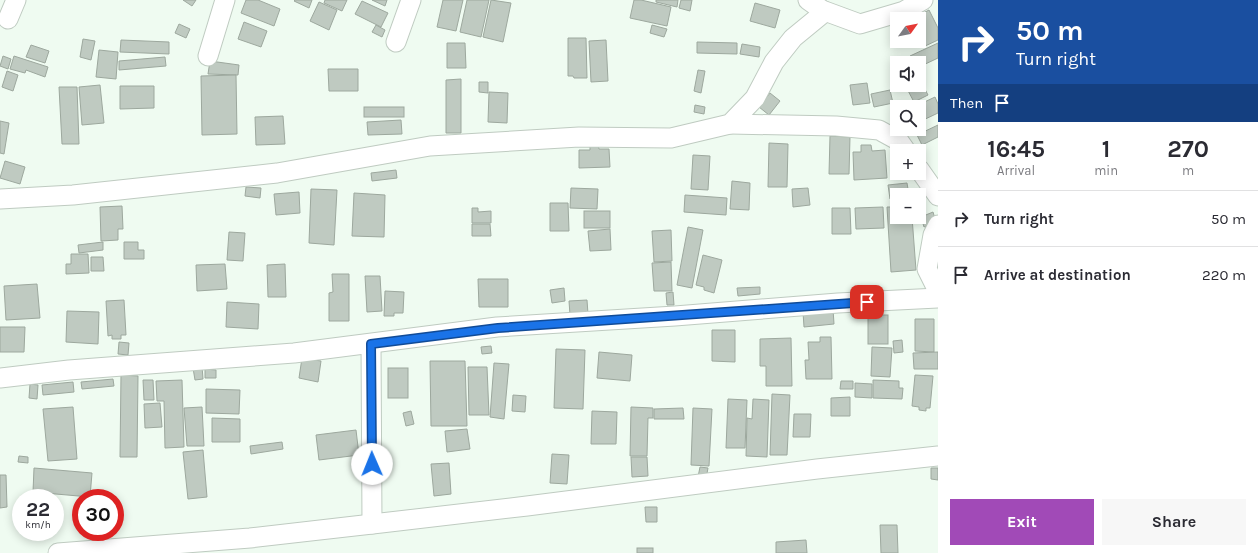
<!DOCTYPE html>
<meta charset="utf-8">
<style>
:root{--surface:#fff;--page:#f7f7f7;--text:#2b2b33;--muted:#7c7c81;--line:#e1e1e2;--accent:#a14ab7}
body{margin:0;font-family:Karla,sans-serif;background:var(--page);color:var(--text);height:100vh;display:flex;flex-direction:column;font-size:15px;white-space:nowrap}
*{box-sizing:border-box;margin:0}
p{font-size:13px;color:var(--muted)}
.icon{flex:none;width:22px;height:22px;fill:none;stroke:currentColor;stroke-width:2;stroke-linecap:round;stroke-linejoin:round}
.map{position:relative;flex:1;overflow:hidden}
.side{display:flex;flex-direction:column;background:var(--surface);width:320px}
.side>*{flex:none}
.guide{background:#1a4fa0;color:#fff;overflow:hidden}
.needle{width:26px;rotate:57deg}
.controls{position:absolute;left:890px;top:12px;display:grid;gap:8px}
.controls a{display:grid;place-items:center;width:36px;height:36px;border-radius:0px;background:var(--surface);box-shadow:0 2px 10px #0003;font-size:20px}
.speed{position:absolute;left:12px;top:489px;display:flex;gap:8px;font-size:20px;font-weight:700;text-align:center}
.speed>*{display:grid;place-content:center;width:52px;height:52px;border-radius:50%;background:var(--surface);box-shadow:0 2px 10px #0003;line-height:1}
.speed small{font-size:10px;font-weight:400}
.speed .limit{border:6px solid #d22;background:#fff;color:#111}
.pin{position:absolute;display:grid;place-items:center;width:34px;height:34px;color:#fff;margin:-17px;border-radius:8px;box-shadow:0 2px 6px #0006}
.me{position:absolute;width:44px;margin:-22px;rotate:359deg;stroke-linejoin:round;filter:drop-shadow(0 0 3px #0008)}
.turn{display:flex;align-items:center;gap:14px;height:84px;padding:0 12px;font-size:18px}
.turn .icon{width:52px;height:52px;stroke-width:2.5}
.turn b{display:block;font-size:28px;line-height:34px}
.then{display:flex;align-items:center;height:38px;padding:0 12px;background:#0003;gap:8px;font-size:15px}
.eta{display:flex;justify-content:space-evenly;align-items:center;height:68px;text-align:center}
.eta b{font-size:24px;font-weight:700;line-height:28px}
.cta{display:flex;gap:8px;margin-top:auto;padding:8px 12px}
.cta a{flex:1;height:46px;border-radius:0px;background:var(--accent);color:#fff;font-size:16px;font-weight:700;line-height:46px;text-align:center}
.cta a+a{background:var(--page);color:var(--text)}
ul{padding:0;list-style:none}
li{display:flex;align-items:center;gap:12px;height:56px;padding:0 12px;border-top:1px solid var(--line)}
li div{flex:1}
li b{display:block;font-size:15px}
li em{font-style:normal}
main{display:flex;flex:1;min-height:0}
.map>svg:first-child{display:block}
.building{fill:#bfcac1;stroke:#9da89e}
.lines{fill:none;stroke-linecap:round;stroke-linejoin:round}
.minor-casing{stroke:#bfcbc1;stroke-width:21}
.minor{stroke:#fff;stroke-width:19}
.route-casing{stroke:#114b97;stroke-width:10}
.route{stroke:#1a73e8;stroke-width:7}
</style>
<main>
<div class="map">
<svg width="938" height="553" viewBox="0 0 938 553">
<rect width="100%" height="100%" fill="#effbf1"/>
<g class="building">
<path d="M183,0H196L192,6Z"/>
<path d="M246,0H258L280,9L274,26L241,13Z"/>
<path d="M295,0H312L309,8L294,1Z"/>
<path d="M325,0H347L342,11L324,3Z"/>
<path d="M372,0H387L385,6Z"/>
<path d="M443,0H463L456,31L437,27Z"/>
<path d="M467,0H489L481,37L460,32Z"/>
<path d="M491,0L511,3L503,42L483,37Z"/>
<path d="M634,0H641L671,7L667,26L630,18Z"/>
<path d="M656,0H678L677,7L656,2Z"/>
<path d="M681,0H692L690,11L679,8Z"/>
<path d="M362,1L388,13L381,27L355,14Z"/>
<path d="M319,2L337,10L329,30L310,21Z"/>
<path d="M755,3L780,10L775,28L750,21Z"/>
<path d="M929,10L938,28V40L923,47L919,39V19H912Z"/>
<path d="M244,22L267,31L261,47L238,39Z"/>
<path d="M179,24L190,29L186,38L175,33Z"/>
<path d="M376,25L385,30L382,37L372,32Z"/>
<path d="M652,25L667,29L664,37L650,33Z"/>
<path d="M568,38H586L587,78H574L573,76H568Z"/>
<path d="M83,39L95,41L91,60L80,57Z"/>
<path d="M121,40L169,42V54L120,52Z"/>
<path d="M606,40L608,81L591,82L589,41Z"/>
<path d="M697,42L737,43V54L697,53Z"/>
<path d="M447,43H465L466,68H447Z"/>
<path d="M938,43V58L919,67V63H913L910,56Z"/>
<path d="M742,44L760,47L759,57L740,54Z"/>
<path d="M31,45L49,51L45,63L26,57Z"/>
<path d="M99,50L118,52L116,79L96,77Z"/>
<path d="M3,56L11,59L8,69L0,66Z"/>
<path d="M14,56L48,67L45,77L26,70L25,73L10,69Z"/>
<path d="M165,57L166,66L119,70V61Z"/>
<path d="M210,61L239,65L238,75L208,74Z"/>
<path d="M328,69H358V91H329Z"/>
<path d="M698,70L705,71L701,93L694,91Z"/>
<path d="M7,71L18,75L13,91L2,87Z"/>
<path d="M236,75L237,134L202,135L201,76Z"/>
<path d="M919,78L928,95L914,102L905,85H919Z"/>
<path d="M461,79V133H446V80Z"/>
<path d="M479,82H488V93L479,92Z"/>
<path d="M867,83L870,103L853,105L850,85Z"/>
<path d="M100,85L104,123L82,125L79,87Z"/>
<path d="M120,86H154V108L120,109Z"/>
<path d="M59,87H77L79,144H62Z"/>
<path d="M890,90L893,103L874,107L871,94Z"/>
<path d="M489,92L508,93L507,123L488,122Z"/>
<path d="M770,93L780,101L769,115L759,107Z"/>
<path d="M935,97L938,104V113L919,122V107H914Z"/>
<path d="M695,105L705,107L704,114L694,112Z"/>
<rect x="364" y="107" width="40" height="10"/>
<path d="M283,116L285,144L256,145L255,117Z"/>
<path d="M401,120L402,134L368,135L367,122Z"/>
<path d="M0,121L9,123L4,154L0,153Z"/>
<path d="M938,125V137L922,145L917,135Z"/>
<path d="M830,136L850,137L849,174H829Z"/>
<path d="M769,143L788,144L787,187H768Z"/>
<path d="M598,145L599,149H609L610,167L579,168V150H590V146Z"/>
<path d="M861,145H871L872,151L885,150L887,178L854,180L853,152H861Z"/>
<path d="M693,155L710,156L708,190L691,189Z"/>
<path d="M5,161L25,167L20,184L0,178Z"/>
<path d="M396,170L397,178L372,181L371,173Z"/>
<path d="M732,181L750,183L749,210L730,209Z"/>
<path d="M907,183L909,195H897V198L890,199L888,185Z"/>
<path d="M246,187L261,188L260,198L245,196Z"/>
<path d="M571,188L598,189L597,209L570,208Z"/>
<path d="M808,188L810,205L793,207L792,189Z"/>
<path d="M311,189L337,190L334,245L309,243Z"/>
<path d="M299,192L300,213L276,215L274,194Z"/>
<path d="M354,193L385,195L384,237L352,236Z"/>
<path d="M685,195L727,198L726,215L684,212Z"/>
<path d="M550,203H568L569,231H550Z"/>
<path d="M122,206L123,229H118V240L101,241L100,207Z"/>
<path d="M883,207L884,228L856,229L855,208Z"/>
<path d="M887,207H897V217H912L916,270L891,272Z"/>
<path d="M472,208H478V212L491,211V223H472Z"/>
<path d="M832,208H850L851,234H832Z"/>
<rect x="584" y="211" width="26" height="17"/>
<path d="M933,212L936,222L924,227L921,217Z"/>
<path d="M472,224H490L491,236H472Z"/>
<path d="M688,227L703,230L692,288L677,285Z"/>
<path d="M610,229L611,250L590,251L588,231Z"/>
<path d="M671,230L672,261L654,262L652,231Z"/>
<path d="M229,232L245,233L243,261L227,260Z"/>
<path d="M103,242V250L79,253L78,245Z"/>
<path d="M124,242H138V250H144V259H124Z"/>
<path d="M71,254H88L89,273L66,274V264H71Z"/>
<path d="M703,255L722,260L714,293L704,290V287L696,285Z"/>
<path d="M91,257H103L104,271H91Z"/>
<path d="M671,262L672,291H654L652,263Z"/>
<path d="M225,264L227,289L197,291L196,265Z"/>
<path d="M285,264L286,297H268L267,265Z"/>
<path d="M332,274H349V321H329V293L333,292Z"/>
<path d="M365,276H380L382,311L367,312Z"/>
<path d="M478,279H508V307H479Z"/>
<path d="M37,284L40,318L6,320L4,286Z"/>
<path d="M760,287V294L738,296L737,288Z"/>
<path d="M564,288L565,301L552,303L550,290Z"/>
<path d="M385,291L404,292L403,313H394V316H384Z"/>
<path d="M673,292L674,305H667L666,293Z"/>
<path d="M124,300L126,335H121V339H112V335L108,336L106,301Z"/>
<path d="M587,300L588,314L570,315L569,301Z"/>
<path d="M227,302L259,304L258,329L226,327Z"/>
<path d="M833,309L834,324L804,327L803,312Z"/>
<path d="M67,311L99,312L98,344L66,342Z"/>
<rect x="868" y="315" width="20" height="29"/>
<path d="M915,319H934V352L915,351Z"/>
<path d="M0,327H25L24,352H0Z"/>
<path d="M712,330H735V362L712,361Z"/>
<path d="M820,337H831L832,379H806L805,360H809L808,342H820Z"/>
<path d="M791,338L792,386H766V366H760V339Z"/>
<path d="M902,340L903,352L894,353L893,341Z"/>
<path d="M119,342L129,343L128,355L118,354Z"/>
<path d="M491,346L492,353L482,354L481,347Z"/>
<path d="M872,347L892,348L890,377L871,376Z"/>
<path d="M556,349L585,350L583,409L554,408Z"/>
<path d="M599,352L632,355L630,381L597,378Z"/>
<path d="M938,352V369H914L913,353Z"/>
<path d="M302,358L321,361L318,382L299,378Z"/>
<path d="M430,361H465L467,426H431Z"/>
<path d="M494,363L509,364L504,419L490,417Z"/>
<path d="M202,366L203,379L195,380L193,368Z"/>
<path d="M468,367H487L489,415H469Z"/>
<rect x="388" y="368" width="20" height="30"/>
<path d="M205,369L216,370V378H205Z"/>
<path d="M121,375L138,376L137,457H120Z"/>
<path d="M915,375L933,376L930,408H926V411L919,410V407L912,406Z"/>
<path d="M113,379L114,386L82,389L81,382Z"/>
<path d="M143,380H153L154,400H144Z"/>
<path d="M182,380L184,447L165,448L164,401H157L156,381Z"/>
<path d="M873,380L899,381V388H903L902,399L873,398Z"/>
<path d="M841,381H853V389H840Z"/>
<path d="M73,382L74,392L43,395L42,385Z"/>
<path d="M855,383L872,384V398L855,397Z"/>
<path d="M30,384L38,385L37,399L29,398Z"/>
<path d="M206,389L240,390L239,414L206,413Z"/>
<path d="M772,394L790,395L787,455H770Z"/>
<path d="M513,395L526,396L525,412L512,411Z"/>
<path d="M850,397V416H831V398Z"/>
<path d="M728,399L747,400L745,448H726Z"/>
<path d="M753,399L769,400L767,457L746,456L747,418L752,419Z"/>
<path d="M160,403L162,427L145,428L144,404Z"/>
<path d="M73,407L77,459L48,461L43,409Z"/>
<path d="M202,407L204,446H187L184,408Z"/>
<path d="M631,407L653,408V418H648L647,456H630Z"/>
<path d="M683,408L684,419H654V409Z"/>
<path d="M693,408L712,409L709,466L691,465Z"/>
<path d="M411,411L414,424L406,426L403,413Z"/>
<path d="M592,411L617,412L616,444H591Z"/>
<path d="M794,414H811L810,437H793Z"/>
<path d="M212,418L240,419V442H212Z"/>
<path d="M467,429L470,449L447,452L445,431Z"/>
<path d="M356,430L359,455L319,460L316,435Z"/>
<path d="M282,442L283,449L251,454L250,446Z"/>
<path d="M203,450L207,497L188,499L183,452Z"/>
<path d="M552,454L569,455L567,484L550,483Z"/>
<path d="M19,456L28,457V463L18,462Z"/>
<path d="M631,457H647L648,476L632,477Z"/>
<path d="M449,463L451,494L434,496L431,464Z"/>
<path d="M700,467L708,468L706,479L698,477Z"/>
<path d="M34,468L92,473L90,497L33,492Z"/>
<path d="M931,468H938V480L931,479Z"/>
<path d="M0,475H6L7,507L0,508Z"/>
<path d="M645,507H657V522H646Z"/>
<path d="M880,525H897L898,553H881Z"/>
<path d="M806,540L807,553H776V542Z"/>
<rect x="637" y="548" width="16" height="5"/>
</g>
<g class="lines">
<g class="minor-casing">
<g id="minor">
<path d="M808,0L822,10L860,24L904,11L923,0"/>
<path d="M8,19L16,0"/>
<path d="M396,42L411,0"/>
<path d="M208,56L225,0"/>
<path d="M730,124L836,126L879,130L899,141L906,151"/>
<path d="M919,169L938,196"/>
<path d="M0,199L73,195L277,173L430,146L579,137L671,138L730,124L755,98L774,62L793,38L821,15L822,10"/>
<path d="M938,225L933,235L927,269L938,291"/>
<path d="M371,344L372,524"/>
<path d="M0,378L69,370L294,353L497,327L675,316L838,303L938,298"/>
<path d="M58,553L250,538L381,523L527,506L817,469L938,456"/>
</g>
</g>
<use href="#minor" class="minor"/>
</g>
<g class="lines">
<g class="route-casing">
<path id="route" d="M372,464L371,344L498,328L867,302"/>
</g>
<use href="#route" class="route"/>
</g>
</svg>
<div class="controls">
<a><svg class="needle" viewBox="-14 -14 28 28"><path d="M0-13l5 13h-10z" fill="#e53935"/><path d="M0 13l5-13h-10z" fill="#7c7c81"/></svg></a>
<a><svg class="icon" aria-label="sound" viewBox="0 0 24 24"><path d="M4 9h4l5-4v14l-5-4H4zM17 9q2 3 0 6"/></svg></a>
<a><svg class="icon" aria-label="search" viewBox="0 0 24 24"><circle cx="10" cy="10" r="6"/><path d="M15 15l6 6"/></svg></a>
<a>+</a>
<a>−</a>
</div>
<div class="speed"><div>22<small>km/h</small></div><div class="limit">30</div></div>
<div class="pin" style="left:867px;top:302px;background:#d93025"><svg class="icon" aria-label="arrive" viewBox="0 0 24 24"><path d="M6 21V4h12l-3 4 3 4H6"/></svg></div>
<svg class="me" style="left:372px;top:464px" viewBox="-20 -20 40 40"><circle r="19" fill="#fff"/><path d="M0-13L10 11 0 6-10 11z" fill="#1a73e8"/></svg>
</div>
<section class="side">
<div class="guide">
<div class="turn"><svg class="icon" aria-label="right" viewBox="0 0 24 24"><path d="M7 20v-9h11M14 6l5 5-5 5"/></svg><div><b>50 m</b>Turn right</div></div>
<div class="then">Then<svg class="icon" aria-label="arrive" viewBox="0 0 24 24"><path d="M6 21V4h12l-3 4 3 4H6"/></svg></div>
</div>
<div class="eta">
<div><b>16:45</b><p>Arrival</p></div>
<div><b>1</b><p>min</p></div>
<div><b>270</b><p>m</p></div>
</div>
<ul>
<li><svg class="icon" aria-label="right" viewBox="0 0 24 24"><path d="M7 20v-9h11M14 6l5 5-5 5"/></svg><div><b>Turn right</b></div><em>50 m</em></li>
<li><svg class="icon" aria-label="arrive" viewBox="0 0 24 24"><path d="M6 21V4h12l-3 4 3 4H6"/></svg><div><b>Arrive at destination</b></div><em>220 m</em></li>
</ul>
<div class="cta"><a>Exit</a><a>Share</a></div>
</section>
</main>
